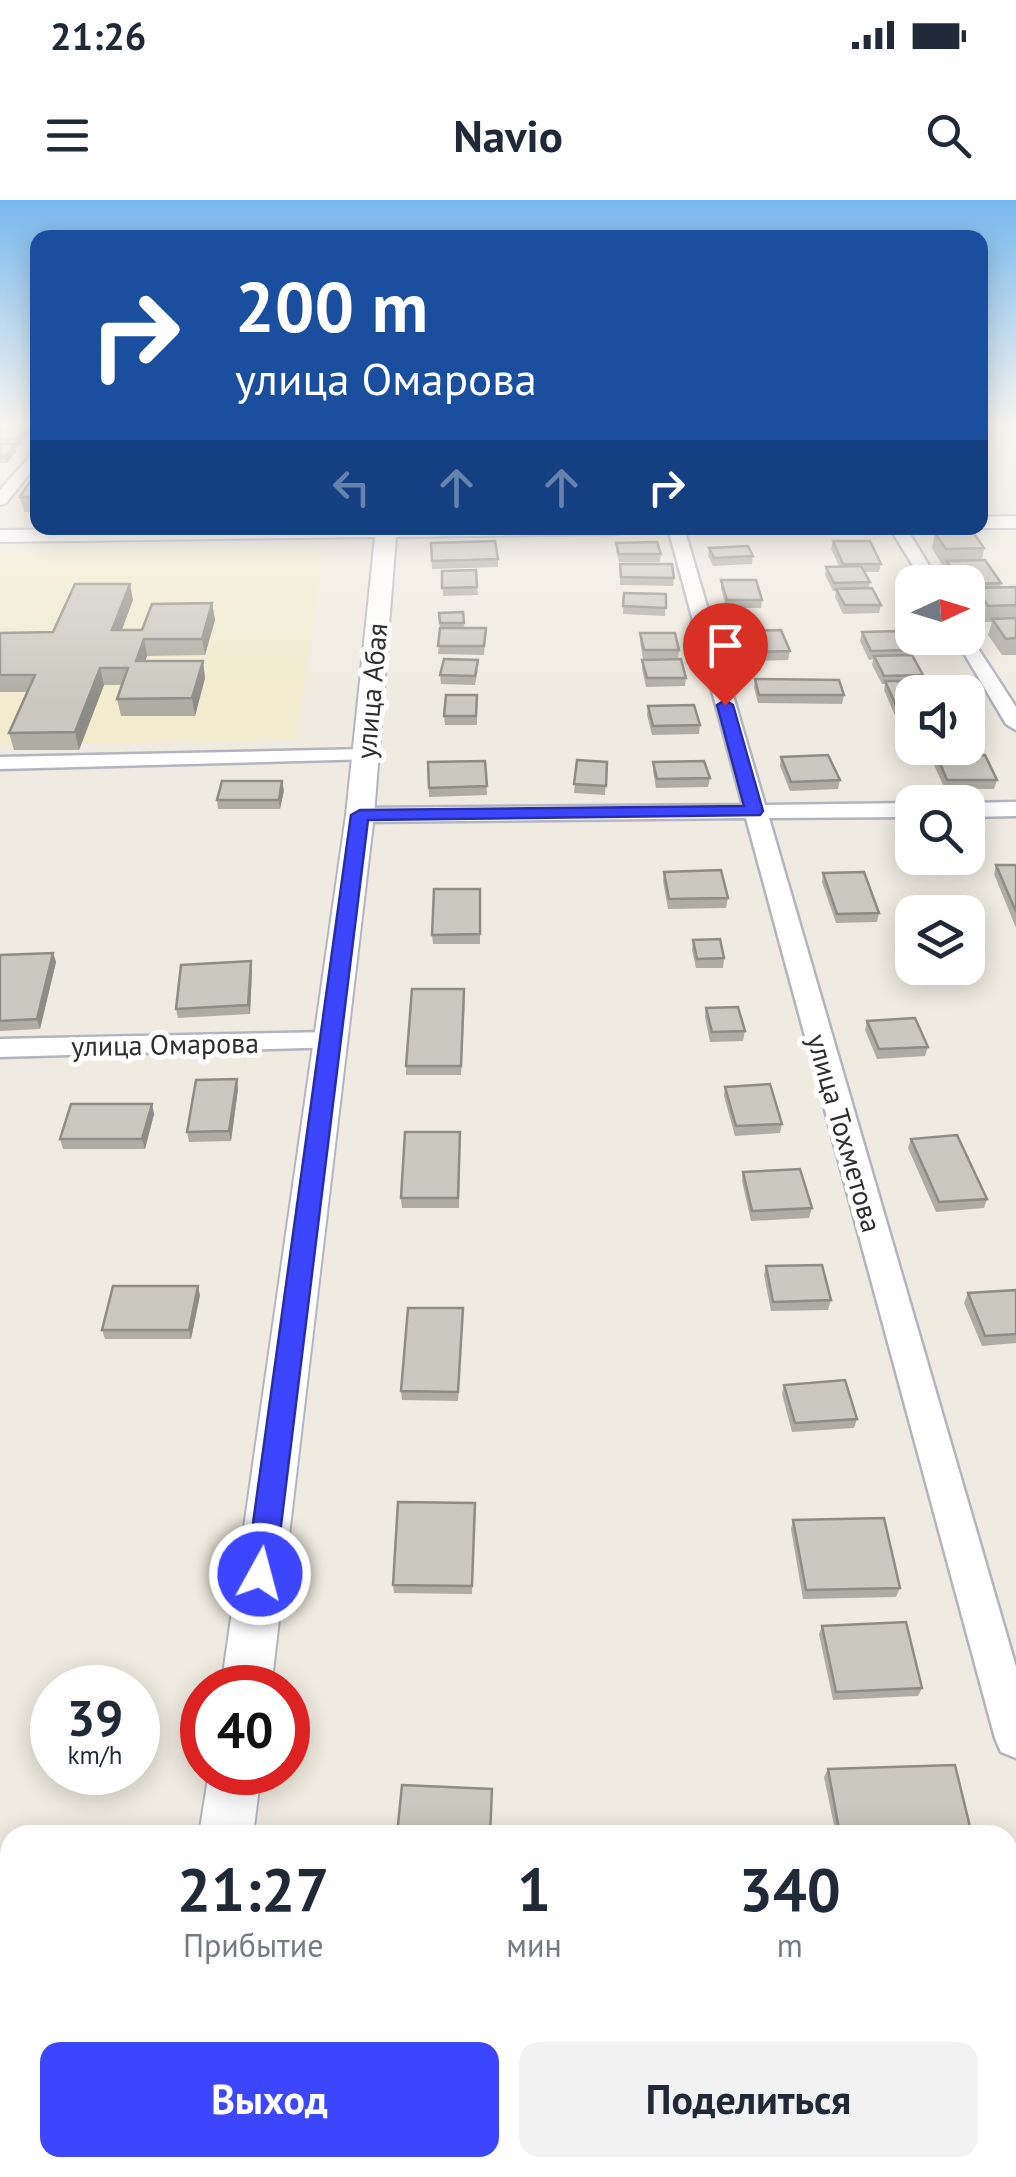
<!DOCTYPE html>
<html lang="ru">
<meta charset="utf-8">
<style>
:root{--surface:#fff;--page:#f2f2f3;--text:#1f2937;--muted:#747a83;--accent:#3d46ff}
body{margin:0;font-family:"PT Sans",sans-serif;background:var(--page);color:var(--text);height:100vh;display:flex;flex-direction:column;font-size:38px;white-space:nowrap}
*{box-sizing:border-box;margin:0}
p{font-size:32px;color:var(--muted)}
.icon{flex:none;width:55px;height:55px;fill:none;stroke:currentColor;stroke-width:2;stroke-linecap:round;stroke-linejoin:round}
.map{position:relative;flex:1;overflow:hidden}
.details{position:absolute;left:0px;top:1625px;width:1018px;height:352px;display:flex;flex-direction:column;background:var(--surface);border-radius:30px 30px 0 0;box-shadow:0 5px 25px #0003}
.details>*{flex:none}
.top-card{position:absolute;left:30px;top:30px;width:958px;height:305px;border-radius:20px;box-shadow:0 5px 25px #0003;background:#1a4fa0;color:#fff;overflow:hidden}
.needle{width:65px;rotate:86deg}
.buttons{position:absolute;left:895px;top:365px;display:grid;gap:20px}
.buttons a{display:grid;place-items:center;width:90px;height:90px;border-radius:20px;background:var(--surface);box-shadow:0 5px 25px #0003;font-size:50px}
.speed{position:absolute;left:30px;top:1465px;display:flex;gap:20px;font-size:50px;font-weight:700;text-align:center}
.speed>*{display:grid;place-content:center;width:130px;height:130px;border-radius:50%;background:var(--surface);box-shadow:0 5px 25px #0003;line-height:1}
.speed small{font-size:25px;font-weight:400}
.speed .limit{border:15px solid #d22;background:#fff;color:#111}
.pin{position:absolute;display:grid;place-items:center;width:85px;height:85px;color:#fff;margin:-102px -42px;border-radius:50% 50% 50% 0;rotate:-45deg;box-shadow:0 0 10px #0007}
.pin .icon{rotate:45deg}
.me{position:absolute;width:110px;margin:-55px;rotate:7deg;stroke-linejoin:round;filter:drop-shadow(0 0 8px #0008)}
.turn{display:flex;align-items:center;gap:35px;height:210px;padding:0 40px;font-size:45px}
.turn .icon{width:130px;height:130px;stroke-width:2.5}
.turn b{display:block;font-size:70px;line-height:85px}
.lanes{display:flex;align-items:center;height:95px;padding:0 40px;background:#0003;justify-content:center;gap:50px;direction:ltr}
.lanes .off{opacity:.35}
.eta{display:flex;justify-content:space-evenly;align-items:center;height:170px;text-align:center}
.eta b{font-size:60px;font-weight:800;line-height:70px}
.primary-button{display:flex;gap:20px;margin-top:auto;padding:20px 40px}
.primary-button a{flex:1;height:115px;border-radius:20px;background:var(--accent);color:#fff;font-size:40px;font-weight:800;line-height:115px;text-align:center}
.primary-button a+a{background:var(--page);color:var(--text)}
.status{display:flex;justify-content:space-between;align-items:center;height:70px;padding:0 50px;background:var(--surface);direction:ltr}
.status svg{height:28px;fill:currentColor}
header{display:flex;justify-content:space-between;align-items:center;height:130px;padding:0 40px;background:var(--surface);font-size:45px;font-weight:800}
.map>svg:first-child{display:block}
.education{fill:#f2ebce}
.lines{fill:none;stroke-linecap:round;stroke-linejoin:round}
.minor-casing{stroke:#b3b4c2;stroke-width:5}
.tertiary-casing{stroke:#b3b4c2;stroke-width:4}
.minor{fill:#fff;fill-rule:evenodd}
.tertiary{fill:#fff;fill-rule:evenodd}
.wall{fill:#afaca4}
.shaded-wall{fill:#8e8c86}
.building{fill:#cbc8bf;stroke:#8e8c86;stroke-width:2.5}
.route{fill:#3d46ff;stroke:#282ea6;stroke-width:2.5}
.labels{text-anchor:middle;dominant-baseline:central;stroke-width:10;stroke-linejoin:round;paint-order:stroke}
.street-label{font-size:28px;fill:#2e2e2e;stroke:#fff}
</style>
<div class="status"><b>21:26</b><svg viewBox="0 0 49 12"><path d="M0 12V9h3v3zM5 12V6h3v6zM10 12V3h3v9zM15 12V0h3v12zM26 1h20v11H26zM47 4h2v5h-2z"/></svg></div>
<header><svg class="icon" aria-label="menu" viewBox="0 0 24 24"><path d="M4 6h16M4 12h16M4 18h16"/></svg>Navio<svg class="icon" aria-label="search" viewBox="0 0 24 24"><circle cx="10" cy="10" r="6"/><path d="M15 15l6 6"/></svg></header>
<div class="map">
<svg width="1016" height="1977" viewBox="0 0 1016 1977">
<rect width="100%" height="100%" fill="#f0ebe0"/>
<path class="education" d="M323,353L296,540L0,545V354Z"/>
<g class="lines">
<g class="minor-casing">
<g id="minor">
<path d="M38,248V263L6,303L0,305V290Z"/>
<path d="M668,328H684L765,605L912,603V617L769,618L1016,1467V1558L1001,1552L995,1538L746,618L360,622L349,615L360,608L743,605Z"/>
<path d="M890,328H906L939,382H923Z"/>
<path d="M968,433L1016,507V530L1006,524L955,438H968Z"/>
<path d="M366,549L373,551L377,555L373,559L0,569V557Z"/>
<path d="M1016,602V616L968,617V603Z"/>
<path d="M330,832L340,835L344,841L340,847L0,857V839Z"/>
<path d="M0,1687L10,1688V1732L0,1731Z"/>
<path d="M1008,1751L1016,1752V1798L1008,1797Z"/>
</g>
</g>
<g class="tertiary-casing">
<g id="tertiary">
<path d="M1016,316V328H973H980V317Z"/>
<path d="M173,328H629L619,334L396,337L374,615L271,1488H221L346,615L375,337L0,342V330Z"/>
<path d="M209,1572H261L253,1635H199Z"/>
<path d="M158,1968H220L219,1977H157Z"/>
</g>
</g>
<use href="#minor" class="minor"/>
<use href="#tertiary" class="tertiary"/>
</g>
<g class="wall">
<path d="M0,231L30,233L18,247H15L16,252L7,263H0Z"/>
<path d="M38,275V312H24L20,297Z"/>
<path d="M935,333L984,348L982,360L1001,383L1000,387H1016V455H1002L988,435L992,422H984L972,404L973,400H968V382H947L944,377L946,365H942L932,348Z"/>
<path d="M833,341L881,364L879,372H864L870,382L869,388L881,405L879,413L843,414L835,397L836,391H833L825,375L826,367L839,366L831,349Z"/>
<path d="M431,343L498,359V367L432,369Z"/>
<path d="M616,343L661,354L660,362H619L616,351Z"/>
<path d="M709,348L753,356L752,364L713,366L708,356Z"/>
<path d="M620,364L674,378L673,386L620,385Z"/>
<path d="M442,371L477,387L478,395L443,396Z"/>
<path d="M721,380L762,400L761,408H726L721,388Z"/>
<path d="M624,393L666,394L665,416L623,414Z"/>
<path d="M133,400L122,430H142L212,403L215,420L205,455L147,456L145,461H203L205,478L195,516H121L117,499L122,485H104L79,550H14L9,533L28,492H0V433L53,432Z"/>
<path d="M463,412L464,428H486L484,455L438,454L440,430L439,413Z"/>
<path d="M742,431L790,451L788,460L749,461L741,440Z"/>
<path d="M862,432L909,450L908,455L923,475L921,481L912,492V520H897L884,490L885,484H882L872,465L873,459L869,460L860,441Z"/>
<path d="M640,433L679,450L678,458L643,459L640,441Z"/>
<path d="M642,460L686,478L685,486L646,487L642,469Z"/>
<path d="M478,469L475,485L441,484L440,475Z"/>
<path d="M755,479L844,495L842,504L758,503L754,488Z"/>
<path d="M477,495V525H445L444,516Z"/>
<path d="M648,506L700,525L699,534L652,535L647,515Z"/>
<path d="M937,556L997,580L994,589H945L934,565Z"/>
<path d="M781,557L840,580L838,589L790,591L780,566Z"/>
<path d="M577,560L607,562L605,595L574,593Z"/>
<path d="M485,561L487,595L429,597L428,562Z"/>
<path d="M653,562L710,578L708,587L656,588L653,571Z"/>
<path d="M284,590L280,609H218L217,600Z"/>
<path d="M996,665H1016V728L994,674Z"/>
<path d="M664,672L728,698L726,708L668,709L663,681Z"/>
<path d="M823,673L879,713L877,722L836,723L822,682Z"/>
<path d="M480,689V744H433L432,735Z"/>
<path d="M693,740L724,758L723,768H696L692,750Z"/>
<path d="M53,753L56,762L40,829L0,831V755Z"/>
<path d="M252,771L250,814L178,818L176,809Z"/>
<path d="M465,799L461,875H406V866Z"/>
<path d="M706,808L745,831L743,841L710,842L705,817Z"/>
<path d="M867,821L928,847L925,856L877,859L865,830Z"/>
<path d="M237,879L238,889L231,941L189,942L187,932Z"/>
<path d="M725,887L782,924L780,933L735,936L724,896Z"/>
<path d="M154,914L145,949H63L60,939Z"/>
<path d="M460,932L459,1008H402L401,998Z"/>
<path d="M911,939L987,999L984,1008L936,1012L908,948Z"/>
<path d="M743,972L812,1008L809,1018L751,1021L742,981Z"/>
<path d="M766,1066L831,1100L828,1110L771,1111L764,1075Z"/>
<path d="M1016,1090V1143L982,1146L964,1103L968,1093Z"/>
<path d="M200,1095L191,1139H105L102,1130Z"/>
<path d="M463,1118L458,1201L402,1200L401,1191Z"/>
<path d="M784,1185L857,1219L854,1228L792,1232L782,1194Z"/>
<path d="M475,1312L472,1394L394,1393L393,1385Z"/>
<path d="M793,1320L900,1388L896,1397L803,1399L791,1329Z"/>
<path d="M822,1426L922,1488L918,1496L833,1500L819,1434Z"/>
<path d="M828,1569L972,1635H836L824,1577Z"/>
<path d="M912,1968H1008L1016,1977H914Z"/>
</g>
<g class="shaded-wall">
<path d="M29,226L30,233L18,247L16,239Z"/>
<path d="M15,244L16,252L7,263L5,256Z"/>
<path d="M130,384L133,400L115,447L112,430Z"/>
<path d="M212,403L215,420L205,455L202,439Z"/>
<path d="M144,439L147,456L139,478L136,461Z"/>
<path d="M203,461L205,478L195,516L192,498Z"/>
<path d="M100,468L104,485L79,550L75,532Z"/>
<path d="M282,581L284,590L280,609L279,600Z"/>
<path d="M53,753L56,762L40,829L37,819Z"/>
<path d="M251,761L252,771L250,814L248,805Z"/>
<path d="M237,879L238,889L231,941L229,931Z"/>
<path d="M152,904L154,914L145,949L142,939Z"/>
<path d="M198,1086L200,1095L191,1139L189,1130Z"/>
<path d="M37,1968H44L42,1977H35Z"/>
</g>
<g class="building">
<path d="M5,225H12L29,226L16,239H0V231Z"/>
<path d="M0,244H15L5,256H0Z"/>
<path d="M34,275H38V297H20Z"/>
<path d="M973,332L984,348L946,349L935,333Z"/>
<path d="M495,341L498,359L432,361L431,343Z"/>
<path d="M833,341H870L881,364H843Z"/>
<path d="M657,342L661,354H619L616,343Z"/>
<path d="M748,346L753,356L714,358L709,348Z"/>
<path d="M985,360L1001,383L968,384V382H960L947,361Z"/>
<path d="M620,364H672L674,378L621,377Z"/>
<path d="M861,366L870,382L834,383L826,367Z"/>
<path d="M476,370L477,387L442,388V371Z"/>
<path d="M721,380H756L762,400H727Z"/>
<path d="M75,384H130L112,430H142L152,404L212,403L202,439H144L136,461H203L192,498L117,499L128,468H100L75,532L9,533L35,475H0V433L53,432Z"/>
<path d="M1016,387V405L988,406L976,388Z"/>
<path d="M872,388L881,405H845L836,389Z"/>
<path d="M624,393L666,394V408L623,406Z"/>
<path d="M463,412L464,423H440L439,413Z"/>
<path d="M1016,418V438L1006,439L992,419Z"/>
<path d="M440,428H486L484,446H438Z"/>
<path d="M781,430L790,451L750,452L742,431Z"/>
<path d="M899,431L909,450L871,451L862,432Z"/>
<path d="M640,433H675L679,450H644Z"/>
<path d="M912,455L923,475L884,476L874,456Z"/>
<path d="M444,459L478,460L475,476L440,475Z"/>
<path d="M681,459L686,478H647L642,460Z"/>
<path d="M755,479L839,480L844,495H759Z"/>
<path d="M885,481H927L933,492H912V512H899Z"/>
<path d="M446,495H477L476,516H444Z"/>
<path d="M694,505L700,525L653,526L648,506Z"/>
<path d="M828,555L840,580L791,582L781,557Z"/>
<path d="M985,555L997,580H947L937,556Z"/>
<path d="M577,560L607,562L606,586L574,584Z"/>
<path d="M485,561L487,586L429,588L428,562Z"/>
<path d="M704,561L710,578L657,579L653,562Z"/>
<path d="M222,581H282L279,600H217Z"/>
<path d="M996,665H1016V712Z"/>
<path d="M721,670L728,698L669,699L664,672Z"/>
<path d="M864,672L879,713L837,714L823,673Z"/>
<path d="M434,689H480V734L432,735Z"/>
<path d="M720,739L724,758L697,759L693,740Z"/>
<path d="M53,753L37,819L0,821V755Z"/>
<path d="M251,761L248,805L176,809L181,765Z"/>
<path d="M412,789H464L461,866H406Z"/>
<path d="M738,807L745,831L712,832L706,808Z"/>
<path d="M915,818L928,847L879,849L867,821Z"/>
<path d="M237,879L229,931L187,932L196,880Z"/>
<path d="M770,884L782,924L736,926L725,887Z"/>
<path d="M71,904H152L142,939H60Z"/>
<path d="M405,932H460L458,998H401Z"/>
<path d="M957,935L987,999L939,1002L911,939Z"/>
<path d="M800,969L812,1008L752,1011L743,972Z"/>
<path d="M822,1065L831,1100L773,1102L766,1066Z"/>
<path d="M113,1086H198L189,1130H102Z"/>
<path d="M1016,1090V1134L985,1136L968,1093Z"/>
<path d="M408,1108H463L458,1192L401,1191Z"/>
<path d="M845,1180L857,1219L795,1223L784,1185Z"/>
<path d="M398,1302L475,1303L472,1386L393,1385Z"/>
<path d="M884,1318L900,1388L806,1390L793,1320Z"/>
<path d="M906,1422L922,1488L836,1492L822,1426Z"/>
<path d="M955,1565L972,1635H840L828,1569Z"/>
<path d="M402,1585L492,1589L490,1635H397Z"/>
<path d="M0,1905L10,1906V1968H37L35,1977H0Z"/>
<path d="M1016,1906V1977H920L918,1968H1008V1907Z"/>
<path d="M351,1968H472V1977H350Z"/>
<rect x="575" y="1968" width="119" height="9"/>
</g>
<linearGradient id="sky" x2="0" y2="1"><stop stop-color="#77b8ee"/><stop offset="0.45" stop-color="#f8f6f1"/><stop offset="1" stop-color="#f8f6f1" stop-opacity="0"/></linearGradient>
<rect width="1016" height="502" fill="url(#sky)"/>
<path class="route" d="M725,500L733,505L763,611L760,615L368,620L275,1374L271,1383L260,1387L250,1383L246,1374L351,615L360,610L744,606L717,505Z"/>
<g class="labels">
<g class="street-label">
<text transform="translate(371 491) rotate(-85)">улица Абая</text>
<text transform="translate(165 844) rotate(-1)">улица Омарова</text>
<text transform="translate(845 933) rotate(74)">улица Тохметова</text>
</g>
</g>
</svg>
<div class="buttons">
<a><svg class="needle" viewBox="-14 -14 28 28"><path d="M0-13l5 13h-10z" fill="#e53935"/><path d="M0 13l5-13h-10z" fill="#747a83"/></svg></a>
<a><svg class="icon" aria-label="sound" viewBox="0 0 24 24"><path d="M4 9h4l5-4v14l-5-4H4zM17 9q2 3 0 6"/></svg></a>
<a><svg class="icon" aria-label="search" viewBox="0 0 24 24"><circle cx="10" cy="10" r="6"/><path d="M15 15l6 6"/></svg></a>
<a><svg class="icon" aria-label="layers" viewBox="0 0 24 24"><path d="M12 4l9 5-9 5-9-5zM3 14l9 5 9-5"/></svg></a>
</div>
<div class="speed"><div>39<small>km/h</small></div><div class="limit">40</div></div>
<div class="pin" style="left:725px;top:505px;background:#d93025"><svg class="icon" aria-label="arrive" viewBox="0 0 24 24"><path d="M6 21V4h12l-3 4 3 4H6"/></svg></div>
<svg class="me" style="left:260px;top:1374px" viewBox="-20 -20 40 40"><circle r="17" fill="#3d46ff" stroke="#fff" stroke-width="3"/><path d="M0-11L8 9 0 5-8 9z" fill="#fff"/></svg>
<div class="top-card">
<div class="turn"><svg class="icon" aria-label="right" viewBox="0 0 24 24"><path d="M7 20v-9h11M14 6l5 5-5 5"/></svg><div><b>200 m</b>улица Омарова</div></div>
<div class="lanes"><svg class="icon off" aria-label="left" viewBox="0 0 24 24"><path d="M17 20v-9H6M10 6l-5 5 5 5"/></svg><svg class="icon off" aria-label="ahead" viewBox="0 0 24 24"><path d="M12 20V5M6 11l6-6 6 6"/></svg><svg class="icon off" aria-label="ahead" viewBox="0 0 24 24"><path d="M12 20V5M6 11l6-6 6 6"/></svg><svg class="icon" aria-label="right" viewBox="0 0 24 24"><path d="M7 20v-9h11M14 6l5 5-5 5"/></svg></div>
</div>
<section class="details">
<div class="eta">
<div><b>21:27</b><p>Прибытие</p></div>
<div><b>1</b><p>мин</p></div>
<div><b>340</b><p>m</p></div>
</div>
<div class="primary-button"><a>Выход</a><a>Поделиться</a></div>
</section>
</div>
